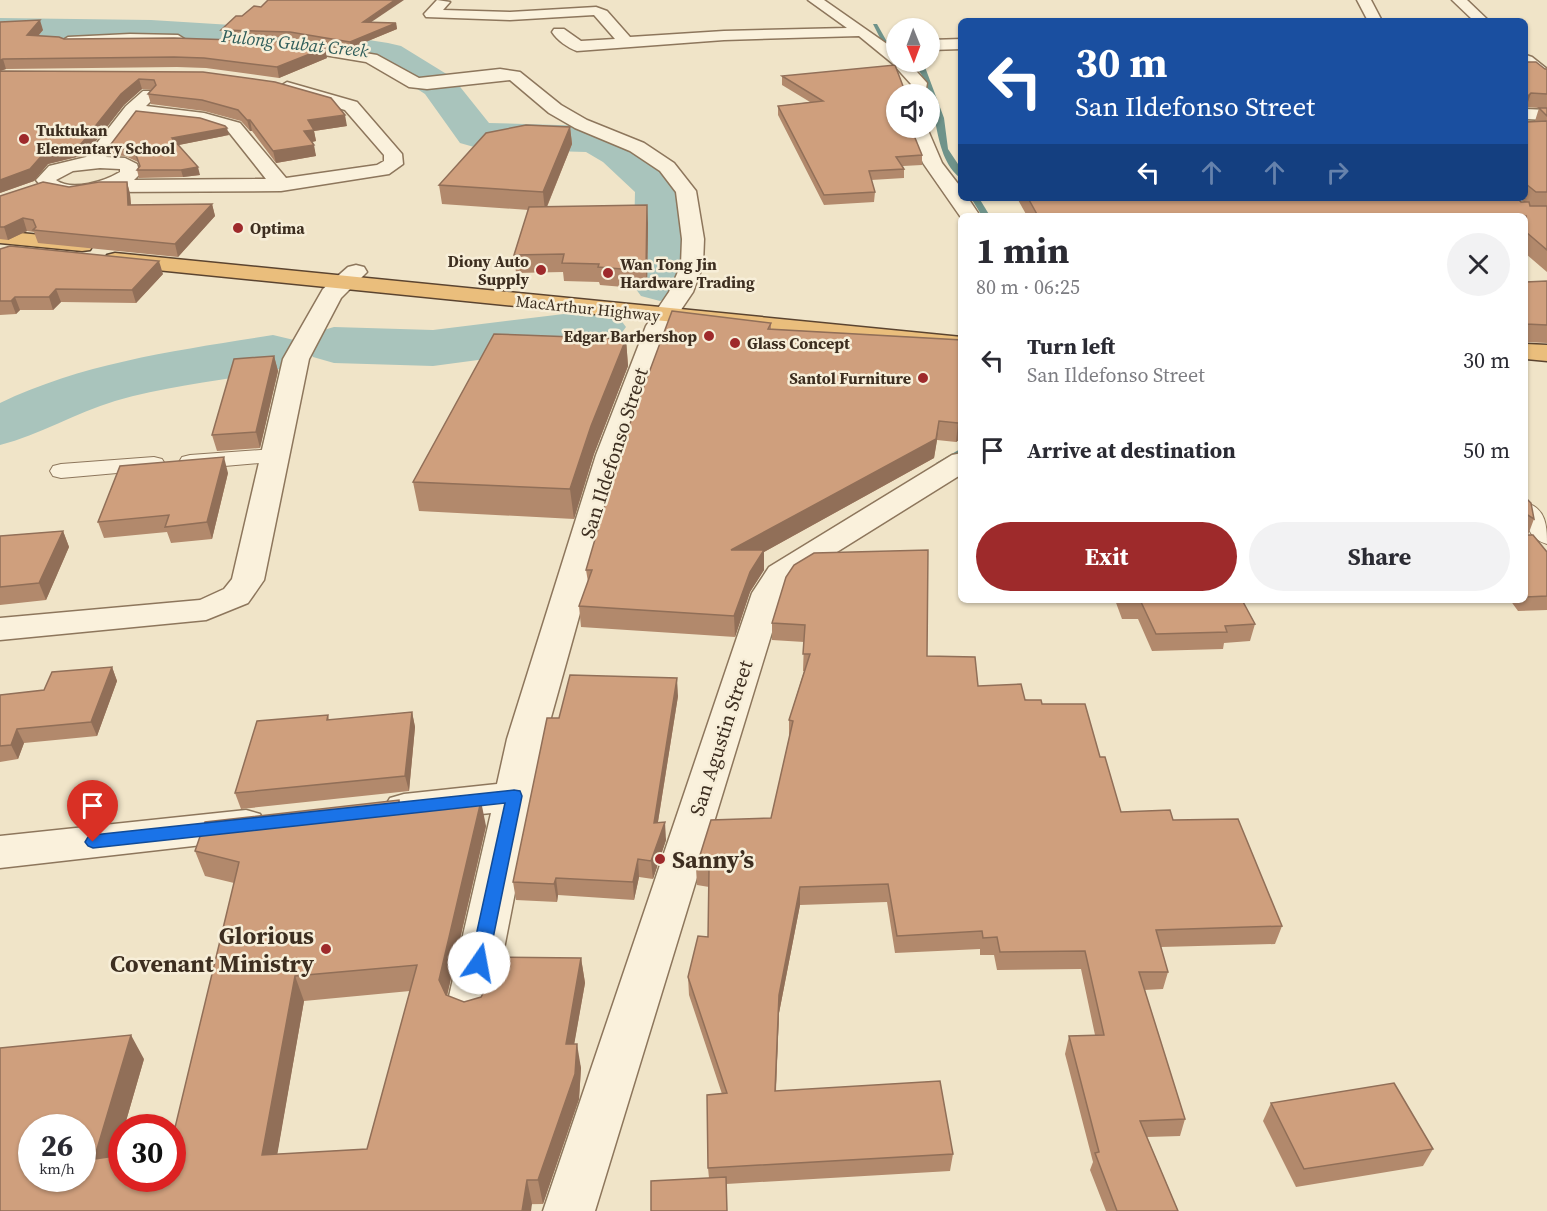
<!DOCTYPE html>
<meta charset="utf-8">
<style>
:root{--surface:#fff;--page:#f2f2f3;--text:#2b2b33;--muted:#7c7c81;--accent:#9e2a2b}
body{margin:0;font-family:"Source Serif 4",serif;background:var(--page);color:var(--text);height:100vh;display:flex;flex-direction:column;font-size:22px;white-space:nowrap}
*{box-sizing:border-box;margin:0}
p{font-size:20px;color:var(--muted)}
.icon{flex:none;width:33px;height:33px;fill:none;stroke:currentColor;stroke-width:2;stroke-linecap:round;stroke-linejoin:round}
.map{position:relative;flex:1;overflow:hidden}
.sheet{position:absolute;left:958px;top:213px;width:570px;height:390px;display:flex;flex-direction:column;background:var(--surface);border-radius:9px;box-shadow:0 2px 4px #0004}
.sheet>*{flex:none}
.top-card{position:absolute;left:958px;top:18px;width:570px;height:183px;border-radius:9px;box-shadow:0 2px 4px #0004;background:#1a4fa0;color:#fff;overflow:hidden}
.needle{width:39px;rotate:179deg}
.controls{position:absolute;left:886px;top:18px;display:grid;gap:12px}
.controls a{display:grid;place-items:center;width:54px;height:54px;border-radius:50%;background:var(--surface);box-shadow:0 2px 4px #0004;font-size:30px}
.speed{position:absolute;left:18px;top:1114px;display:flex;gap:12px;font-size:30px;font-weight:700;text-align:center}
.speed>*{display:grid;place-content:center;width:78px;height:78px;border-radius:50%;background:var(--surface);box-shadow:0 2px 4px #0004;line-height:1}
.speed small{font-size:15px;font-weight:400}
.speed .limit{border:9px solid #d22;background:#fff;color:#111}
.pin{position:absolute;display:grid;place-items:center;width:51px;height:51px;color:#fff;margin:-62px -26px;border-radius:50% 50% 50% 0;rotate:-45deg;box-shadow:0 0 6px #0007}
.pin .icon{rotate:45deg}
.me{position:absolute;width:66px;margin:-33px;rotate:12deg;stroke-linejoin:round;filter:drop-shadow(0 0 4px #0008)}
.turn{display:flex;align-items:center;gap:21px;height:126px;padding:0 18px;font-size:27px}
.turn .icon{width:78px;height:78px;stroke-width:2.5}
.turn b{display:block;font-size:42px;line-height:51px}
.lanes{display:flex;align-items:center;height:57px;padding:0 18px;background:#0003;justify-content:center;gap:30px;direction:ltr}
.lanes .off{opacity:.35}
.round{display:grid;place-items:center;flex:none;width:63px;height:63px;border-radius:32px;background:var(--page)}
.summary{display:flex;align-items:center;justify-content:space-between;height:102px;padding:0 18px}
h1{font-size:36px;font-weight:700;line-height:45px}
.cta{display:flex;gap:12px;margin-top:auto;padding:12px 18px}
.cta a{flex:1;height:69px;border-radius:36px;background:var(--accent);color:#fff;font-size:24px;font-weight:700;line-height:69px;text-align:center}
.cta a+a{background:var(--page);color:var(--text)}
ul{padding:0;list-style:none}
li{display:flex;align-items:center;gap:18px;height:90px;padding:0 18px}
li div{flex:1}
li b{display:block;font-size:22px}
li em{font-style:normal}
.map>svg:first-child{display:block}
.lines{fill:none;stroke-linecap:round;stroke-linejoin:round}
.stream{fill:#6f938a;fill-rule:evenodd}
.river{fill:#a9c4bc;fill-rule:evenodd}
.service-casing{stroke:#8d765c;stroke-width:2}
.minor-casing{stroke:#8d765c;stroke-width:3}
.trunk-casing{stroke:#5b4430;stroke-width:3}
.service{fill:#faf1dc;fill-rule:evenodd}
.minor{fill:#faf1dc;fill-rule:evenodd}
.trunk{fill:#eabe7c;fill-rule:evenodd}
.wall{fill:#b2896c;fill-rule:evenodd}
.shaded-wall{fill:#916f58}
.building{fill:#cf9f7d;stroke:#916f58;stroke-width:1.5;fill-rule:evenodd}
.route{fill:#1a73e8;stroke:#114b97;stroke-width:1.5}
.poi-dot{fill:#9e2a2b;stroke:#f7eed8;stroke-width:2}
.labels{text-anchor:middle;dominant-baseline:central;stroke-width:5;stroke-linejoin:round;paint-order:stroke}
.far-poi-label{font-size:16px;font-weight:bold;fill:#3d2e20;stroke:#f7eed8;text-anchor:start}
.far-street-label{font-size:16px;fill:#3d2e20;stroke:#f7eed8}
.far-water-label{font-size:18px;font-style:italic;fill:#2f5d5a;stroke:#f7eed8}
.street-label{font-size:20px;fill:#3d2e20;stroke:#f7eed8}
.near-poi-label{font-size:24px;font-weight:bold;fill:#3d2e20;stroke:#f7eed8;text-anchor:start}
</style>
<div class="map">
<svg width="1547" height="1211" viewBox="0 0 1547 1211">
<rect width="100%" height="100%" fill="#f0e4c8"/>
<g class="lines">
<g class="stream">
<path d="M873,24H877L886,40L897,47V52L882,42Z"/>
<path d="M911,62H918L925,67L944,118L948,149L962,170V179C927,155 943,89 911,62Z"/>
<path d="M971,198H979L990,216H982Z"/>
<path d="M962,448V456L946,465H938L936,463Z"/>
</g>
<g class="river">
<path d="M0,18L151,20L298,29L388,43L401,46L453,78L489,123L591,126L606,130L626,138L643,150L675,178L681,188L687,285L679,296L660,301L641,296L633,285L635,192L603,162L586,152L481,149L460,143L425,94L377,63L298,51L151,42L0,40Z"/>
<path d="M597,310L617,315L626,327L617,339L597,344L433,366L334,363L313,357L305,345L313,333L334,327L433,330Z"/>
<path d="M273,335L294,340L303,353L294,366C235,380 173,384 115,401C75,413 40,435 0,445V403C85,362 180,350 273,335Z"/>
</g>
<g class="service-casing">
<g id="service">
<path d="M274,449L282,451L285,456L282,461L190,469L182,467L179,462L182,457L190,455Z"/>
<path d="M154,457L162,459L165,464L162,469L61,478L53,476L50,471L53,466L61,464Z"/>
<path d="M1526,503C1546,508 1547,526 1547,544C1527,539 1524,520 1526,503Z"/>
</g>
</g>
<g class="minor-casing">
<g id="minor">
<path d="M437,0L450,2L443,10L510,12L596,7L607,11L630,37L724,31L847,28L808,0H824L897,51V62H908L927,83L925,94H909L911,84L892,63L859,36L724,40L577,51C568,48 557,40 552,32L554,29H564L581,41L615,39L594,15L510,20L426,17L424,14Z"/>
<path d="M1357,0H1371L1382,21H1368Z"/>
<path d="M1452,0H1467L1489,21H1474Z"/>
<path d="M130,34L178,35L186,40L178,45L130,44L68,47L60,42L68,37Z"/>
<path d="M281,39L377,55L419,78L500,69L520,72L561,105L587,120L644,143L674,163L696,191L704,239L703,265L693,292L670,326L624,455L545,739L493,1005L486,1019L470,1024L454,1019L447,1005L491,813L404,822L390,818L384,808L390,798L404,794L497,784L507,739L596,455L646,326L669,292L681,265L682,239L676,192L660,171L630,151L575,128L549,113L510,80L427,89L409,87L366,62L276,47L273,44L276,41Z"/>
<path d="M962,39V49L930,50V40Z"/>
<path d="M1526,55L1532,57L1547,69V82L1541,80L1526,68Z"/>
<path d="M287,82L357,102L402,154L403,164L389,174L281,191L103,192L73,197L45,191L36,180L49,166L86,157L126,106L143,91H155L157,95L146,106L204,113L240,123L286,178L377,165L384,161V155L345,110L281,91L279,87ZM137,116L202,123L228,131L266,179L134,180L140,174L137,164L125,158L106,157ZM100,168L120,169V172C105,181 72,192 56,180L73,171Z"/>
<path d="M1526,109L1547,110V120L1526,119Z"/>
<path d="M909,128H927L942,163L962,189V198H968L980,216H962V219L923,163Z"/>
<path d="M356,265L364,267L367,272L341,298L309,359L264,580L248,603L206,620L0,640V618L200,600L224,589L232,579L283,359L323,289L348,267Z"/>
<path d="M962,453V474L792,580L784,593L595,1211H543L752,593L769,567L952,455Z"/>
<path d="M246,810L260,814L266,825L260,836L246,840L0,868V836Z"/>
</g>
</g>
<g class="trunk-casing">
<g id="trunk">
<path d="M0,231L82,239L90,240L93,245L90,250L82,251L0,243Z"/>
<path d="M115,253L962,337V351L107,265L104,260L107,255Z"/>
<path d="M1526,344L1547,345V361L1526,359Z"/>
</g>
</g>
<use href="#service" class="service"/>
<use href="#minor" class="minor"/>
<use href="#trunk" class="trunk"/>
</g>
<g class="wall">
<path d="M0,22L43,30L38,36L64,39L327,58L279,78L206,68L177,67L6,69L0,71Z"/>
<path d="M371,22L396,23L397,29L351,48L291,38L223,35L221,30Z"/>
<path d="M1526,62L1547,69V272L1526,254V216H1027L1017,198H1517L1521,202H1524L1519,198H1526V122L1535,121L1539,108L1526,107V108Z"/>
<path d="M0,71L203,72L347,126L314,131L316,141L312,142L316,156L276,163L252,131H250L241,121L204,111L151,104L148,94L152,90L142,89L124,105L85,155L48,164L34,181L0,193Z"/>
<path d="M782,76L897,94L922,155V165L903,166L904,169V178L871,180L875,192L874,202L824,205L778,115V106L810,102L782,85Z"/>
<path d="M570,127L572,144L547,207L648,223L647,289L600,285L599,282L564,281L563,272L516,273L514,255L529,210L442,204L439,185Z"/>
<path d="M229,135L178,145L200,175L183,177L139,178L137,170L140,166L138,162L125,156L110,155L108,148Z"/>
<path d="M127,182L130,194L131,205L212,204L215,216L178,257L38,243L34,232L27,231L8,240L0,239V196L69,187Z"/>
<path d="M0,249L163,274L136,303L61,302L53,310H20L16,314L0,315Z"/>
<path d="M1547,281V343L1526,342V282Z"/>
<path d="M771,323V329L962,340V438L956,442L937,440L934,458L764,552V570L750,592L735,637L581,627L579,606L588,582L586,570Z"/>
<path d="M626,339L628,366L594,454L574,519L419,511L413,482Z"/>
<path d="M274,356L278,371L260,448L217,451L212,435Z"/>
<path d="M228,473L212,539L171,543L167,532L104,538L98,522Z"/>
<path d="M1526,498L1534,519L1528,535L1547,552V610L1518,611L1510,600H1526V535H1527L1526,534Z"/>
<path d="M63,531L69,547L46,600L0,605V536Z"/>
<path d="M786,577L927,656L978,686L1042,704L1100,757L1121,812L1173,820L1282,926L1275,944L1161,947L1168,972L1163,989L1144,990L1185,1119L1180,1136L1147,1137L1178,1211H1106L1090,1170L1093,1162L1065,1054L1069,1036L1095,1035L1081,969L997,970L994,955H980V949L895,953L887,902L800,905L779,1013L776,1091L953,1154L950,1171L726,1184L709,1178L708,1168L722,1094L689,995L688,977L708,937L709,887L697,885L696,868L771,818L789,738V720L804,671H803L804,642L772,640V623Z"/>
<path d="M1115,600H1242L1255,624L1250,641L1224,643L1223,649L1152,651L1138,619H1122Z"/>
<path d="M112,667L117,681L97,736L24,743L18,759L0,762V695L44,690Z"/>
<path d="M678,696L658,822L666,840L653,879L639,877L634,900L558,895L557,902L516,900L513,882L559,718Z"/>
<path d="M412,712L415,727L409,791L241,809L235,793L328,715L329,720Z"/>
<path d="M399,800L400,805L486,826L447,996L464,1002L481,997L581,958L585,983L574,1044L581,1068L579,1099L543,1204L0,1211L144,1059L124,1128H122V1137L116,1156L172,1179L234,883L205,876L195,851ZM410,991L367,1149L277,1154L304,1001Z"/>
<path d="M1271,1103L1433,1149L1423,1166L1296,1187L1263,1121Z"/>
</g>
<g class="shaded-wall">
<path d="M395,0H404L364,27L363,22Z"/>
<path d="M40,20L43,30L30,45L27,35Z"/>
<path d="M396,23L397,29L351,48L350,42Z"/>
<path d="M325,48L327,58L279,78L277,67Z"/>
<path d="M3,59L6,69L0,71V60Z"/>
<path d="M139,79L142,89L124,105L85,155L48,164L34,181L0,193V180L45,152L121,94Z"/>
<path d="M1531,93L1526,108L1528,96Z"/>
<path d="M345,115L347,126L314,131L316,141L307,143L304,131L308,120Z"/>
<path d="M247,120H250L252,131H250Z"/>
<path d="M570,127L572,144L545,211L543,192Z"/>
<path d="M227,128L229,135L174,146L172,138Z"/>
<path d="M314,145L316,156L276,163L273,151Z"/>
<path d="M198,167L200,175L183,177L181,170Z"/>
<path d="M127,182L130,194L132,217L128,205Z"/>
<path d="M212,204L215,216L178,257L175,244Z"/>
<path d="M647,205L648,223L647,289L646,271Z"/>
<path d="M23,218L27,231L8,240L4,227Z"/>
<path d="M159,261L163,274L136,303L132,290Z"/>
<path d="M56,289L61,302L53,310L49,297Z"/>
<path d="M15,297L20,310L16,314L11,301Z"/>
<path d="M626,339L628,366L594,454L574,519L570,489L591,426Z"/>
<path d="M274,356L278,371L260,448L256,432Z"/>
<path d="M962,420V438L956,442L958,423Z"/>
<path d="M939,421L937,440L934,458L764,552V570L750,592L735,637L731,550Z"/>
<path d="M224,457L228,473L212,539L207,522Z"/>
<path d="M63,531L69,547L46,600L39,583Z"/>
<path d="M112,667L117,681L97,736L91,722Z"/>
<path d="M677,678L678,696L655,840L654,823Z"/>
<path d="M412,712L415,727L409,791L405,776Z"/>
<path d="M17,729L24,743L18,759L11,745Z"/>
<path d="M481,801L486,826L445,1004L439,980Z"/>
<path d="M665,822L666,840L653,879L651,861Z"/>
<path d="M638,859L639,877L634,900L633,882Z"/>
<path d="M556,878L558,895L557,902L554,884Z"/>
<path d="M800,887V905L779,1013L775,1108L779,995Z"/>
<path d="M581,958L585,983L570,1068L566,1044Z"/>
<path d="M295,976L304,1001L273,1179L262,1155Z"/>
<path d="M131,1035L144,1059L124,1128H122V1137L108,1183L94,1159Z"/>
<path d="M577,1044L581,1068L579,1099L543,1204L538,1180Z"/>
<path d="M527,1180L532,1204L531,1211H522Z"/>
</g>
<g class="building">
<path d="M268,0H395L363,22L396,23L350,42L290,32L221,30L236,16H242L254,6L261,7Z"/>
<path d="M40,20L27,35L59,37L64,39L174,38L289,42L325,48L277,67L204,58L174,57L3,59L0,60V22Z"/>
<path d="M1526,62H1536L1545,69H1547V94L1531,93L1528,96L1526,93Z"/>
<path d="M895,65L906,94H897V128H911L922,155L896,157L904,169L869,171L875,192L824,195L778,106L823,101L782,76Z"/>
<path d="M0,71L203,72L275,82L331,98L345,115L308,120L314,130L304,131L314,145L273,151L250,120H247L238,110L202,100L148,94L156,85L154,80L139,79L121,94L81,144L45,152L30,169L0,180Z"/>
<path d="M1539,108H1547V116Z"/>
<path d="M136,111L200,118L225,126L227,128L172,138L198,167L181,170H137L140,166L136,155L123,148H108Z"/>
<path d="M1547,121V192H1536L1526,184V122Z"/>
<path d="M526,125L570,127L543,192L439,185L486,133Z"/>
<path d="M43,182L69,187L99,182H127L128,205L212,204L175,244L33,230L36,227L33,220L23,218L4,227H0V196Z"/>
<path d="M1028,198H1517L1521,202H1529L1530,206H1547V250L1526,232V216L1365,214L1366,216H1038Z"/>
<path d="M647,205L646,271L598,267L599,264L562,263L564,254L514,255L529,207Z"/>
<path d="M10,246L159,261L132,290L56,289L49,297H15L11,301H0V249Z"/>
<path d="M1547,281V325L1526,324V282Z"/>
<path d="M672,311L771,323L768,329L962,340V420L958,423L939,421L936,439L731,550H764L750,572L734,616L579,606L592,570H586L625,437Z"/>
<path d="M494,334L626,339L591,426L570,489L413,482Z"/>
<path d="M274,356L256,432L212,435L234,359Z"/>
<path d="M224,457L207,522L165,527L169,515L98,522L120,466Z"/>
<path d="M1526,498L1531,503L1534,519L1526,514Z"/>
<path d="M63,531L39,583L0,587V536Z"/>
<path d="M1526,535H1533L1547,552V596L1526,597Z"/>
<path d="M928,550L927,656L975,657L978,686L1021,684L1025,700H1041L1042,704H1085L1100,757H1105L1121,812L1170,810L1173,820L1238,819L1282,926L1156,930L1168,972H1139L1185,1119L1140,1121L1178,1211H1117L1095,1153L1099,1152L1069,1036L1104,1035L1085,951L1000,952L997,937L983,938L982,931L897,936L888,884L800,887L779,995L775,1091L940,1081L953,1154L708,1168L707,1095L727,1093L688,977L698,936L708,937L709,870L696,868L711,820L771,818L793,721L789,720L810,654H803L805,625L772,623L786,577L794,565L814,553Z"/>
<path d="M1125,600H1242L1255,624L1225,626L1227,632L1156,634L1141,602H1126Z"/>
<path d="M112,667L91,722L17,729L11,745L0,746V695L44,690L52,672Z"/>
<path d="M570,675L677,678L654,823L665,822L651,861L638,859L633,882L556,878L554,884L513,882L547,718H559Z"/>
<path d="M412,712L405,776L235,793L257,721L328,715L327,720Z"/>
<path d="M399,800V805L481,801L439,980L446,995L464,1002L481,997L490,981L495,957L581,958L566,1044H577L575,1074L538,1180H527L522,1211H0V1048L131,1035L94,1159L122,1155V1179H172V1140L239,862L195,851L205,822ZM417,965L367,1149L262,1155L295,976ZM32,1128H82V1179H32Z"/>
<path d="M1394,1083L1433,1149L1304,1169L1271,1103Z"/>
<path d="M726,1177L727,1211H651V1181Z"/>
</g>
<path class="route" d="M514,790L520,791L522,796L488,963L486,968L479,971L473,968L470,963L505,803L93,848L88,846L85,842L88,837L93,835Z"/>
<g class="poi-dot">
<circle cx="24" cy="139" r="6"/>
<circle cx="238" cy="228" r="6"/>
<circle cx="541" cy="270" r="6"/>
<circle cx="608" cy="273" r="6"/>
<circle cx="709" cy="336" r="6"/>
<circle cx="735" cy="343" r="6"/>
<circle cx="923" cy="378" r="6"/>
<circle cx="660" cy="859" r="6"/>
<circle cx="326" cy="949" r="6"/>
</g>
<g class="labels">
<g class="far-poi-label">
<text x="36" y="130">Tuktukan<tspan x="36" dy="18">Elementary School</tspan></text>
<text x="250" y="228">Optima</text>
<text x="529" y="261" text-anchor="end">Diony Auto<tspan x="529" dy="18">Supply</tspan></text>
<text x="620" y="264">Wan Tong Jin<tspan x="620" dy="18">Hardware Trading</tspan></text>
<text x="697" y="336" text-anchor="end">Edgar Barbershop</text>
<text x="747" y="343">Glass Concept</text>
<text x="911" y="378" text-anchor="end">Santol Furniture</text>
</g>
<g class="far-street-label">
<text transform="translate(588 308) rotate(6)">MacArthur Highway</text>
</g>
<g class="far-water-label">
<text transform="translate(295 43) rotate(6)">Pulong Gubat Creek</text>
</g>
<g class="street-label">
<text transform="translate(614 453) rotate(-72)">San Ildefonso Street</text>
<text transform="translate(721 738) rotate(-72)">San Agustin Street</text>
</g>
<g class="near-poi-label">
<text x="672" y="859">Sanny’s</text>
<text x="314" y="935" text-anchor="end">Glorious<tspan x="314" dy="28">Covenant Ministry</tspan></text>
</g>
</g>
</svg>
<div class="controls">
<a><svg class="needle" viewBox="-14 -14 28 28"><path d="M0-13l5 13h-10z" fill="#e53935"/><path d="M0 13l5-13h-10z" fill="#7c7c81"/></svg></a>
<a><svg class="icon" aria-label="sound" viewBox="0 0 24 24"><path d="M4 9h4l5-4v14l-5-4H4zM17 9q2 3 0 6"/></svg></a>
</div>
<div class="speed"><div>26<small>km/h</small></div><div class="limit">30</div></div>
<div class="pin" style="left:93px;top:842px;background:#d93025"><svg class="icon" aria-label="arrive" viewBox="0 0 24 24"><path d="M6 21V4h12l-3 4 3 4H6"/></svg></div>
<svg class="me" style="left:479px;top:963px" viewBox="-20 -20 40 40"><circle r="19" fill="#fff"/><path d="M0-13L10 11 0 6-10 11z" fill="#1a73e8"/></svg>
<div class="top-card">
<div class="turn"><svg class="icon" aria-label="left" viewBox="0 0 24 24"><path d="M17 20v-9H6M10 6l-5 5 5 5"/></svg><div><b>30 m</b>San Ildefonso Street</div></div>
<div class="lanes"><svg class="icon" aria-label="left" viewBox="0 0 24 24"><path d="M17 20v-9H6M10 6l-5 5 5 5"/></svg><svg class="icon off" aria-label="ahead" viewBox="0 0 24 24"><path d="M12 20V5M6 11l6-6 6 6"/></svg><svg class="icon off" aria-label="ahead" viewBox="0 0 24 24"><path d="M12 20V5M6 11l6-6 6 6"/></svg><svg class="icon off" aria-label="right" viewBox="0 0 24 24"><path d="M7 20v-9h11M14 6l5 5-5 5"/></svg></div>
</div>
<section class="sheet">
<div class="summary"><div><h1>1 min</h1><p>80 m · 06:25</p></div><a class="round"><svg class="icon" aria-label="close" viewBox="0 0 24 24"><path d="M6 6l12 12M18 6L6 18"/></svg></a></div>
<ul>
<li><svg class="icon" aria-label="left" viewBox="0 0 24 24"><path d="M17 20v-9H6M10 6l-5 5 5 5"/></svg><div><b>Turn left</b><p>San Ildefonso Street</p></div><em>30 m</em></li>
<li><svg class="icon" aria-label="arrive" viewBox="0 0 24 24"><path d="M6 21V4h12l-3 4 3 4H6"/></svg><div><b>Arrive at destination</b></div><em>50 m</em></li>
</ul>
<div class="cta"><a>Exit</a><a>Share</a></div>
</section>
</div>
